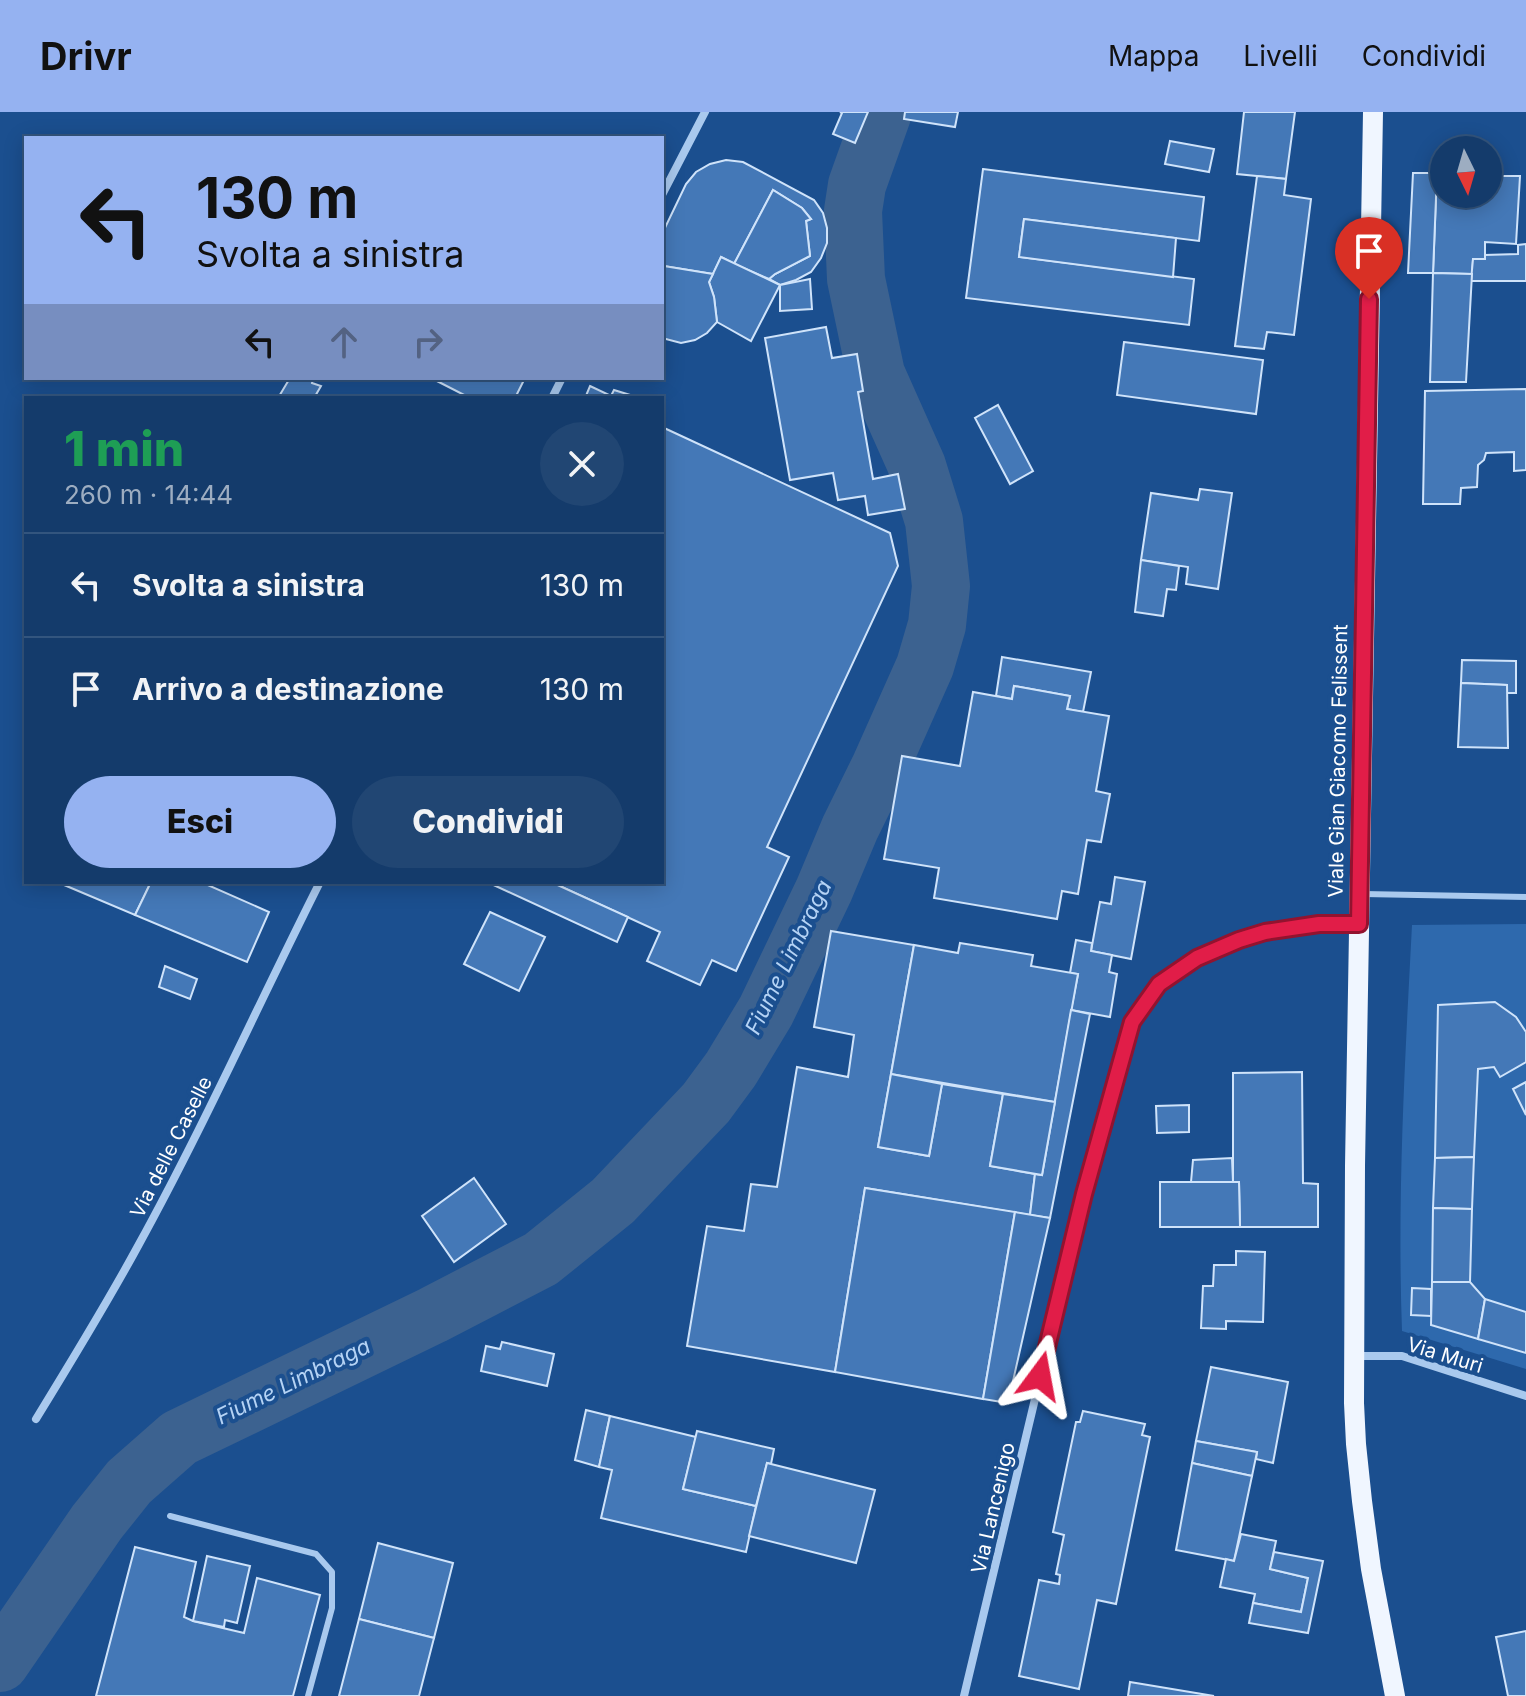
<!DOCTYPE html>
<html lang="it">
<meta charset="utf-8">
<style>
:root{--surface:#143b6b;--page:#214673;--text:#f1f3f6;--muted:#9dadc1;--line:#33557e;--accent:#95b2f1}
body{margin:0;font-family:Inter,sans-serif;background:var(--page);color:var(--text);height:100vh;display:flex;flex-direction:column;font-size:30px;white-space:nowrap}
*{box-sizing:border-box;margin:0}
p{font-size:26px;color:var(--muted)}
.icon{flex:none;width:44px;height:44px;fill:none;stroke:currentColor;stroke-width:2;stroke-linecap:round;stroke-linejoin:round}
.map{position:relative;flex:1;overflow:hidden}
.side{position:absolute;left:24px;top:284px;width:640px;height:488px;display:flex;flex-direction:column;background:var(--surface);border-radius:0px;box-shadow:0 4px 20px #0003,0 0 0 2px var(--line)}
.side>*{flex:none}
.top-card{position:absolute;left:24px;top:24px;width:640px;height:244px;border-radius:0px;box-shadow:0 4px 20px #0003,0 0 0 2px var(--line);background:#95b2f1;color:#111;overflow:hidden}
.needle{width:52px;rotate:175deg}
.tools{position:absolute;left:1430px;top:24px;display:grid;gap:16px}
.tools a{display:grid;place-items:center;width:72px;height:72px;border-radius:50%;background:var(--surface);box-shadow:0 4px 20px #0003,0 0 0 2px var(--line);font-size:40px}
.pin{position:absolute;display:grid;place-items:center;width:68px;height:68px;color:#fff;margin:-82px -34px;border-radius:50% 50% 50% 0;rotate:-45deg;box-shadow:0 0 8px #0007}
.pin .icon{rotate:45deg}
.me{position:absolute;width:88px;margin:-44px;rotate:13deg;stroke-linejoin:round;filter:drop-shadow(0 0 6px #0008)}
.turn{display:flex;align-items:center;gap:28px;height:168px;padding:0 40px;font-size:36px}
.turn .icon{width:104px;height:104px;stroke-width:2.5}
.turn b{display:block;font-size:56px;line-height:68px}
.lanes{display:flex;align-items:center;height:76px;padding:0 40px;background:#0003;justify-content:center;gap:40px;direction:ltr}
.lanes .off{opacity:.35}
.round{display:grid;place-items:center;flex:none;width:84px;height:84px;border-radius:42px;background:var(--page)}
.summary{display:flex;align-items:center;justify-content:space-between;height:136px;padding:0 40px}
h1{font-size:48px;font-weight:800;line-height:60px;color:#1e9e55}
.action{display:flex;gap:16px;margin-top:auto;padding:16px 40px}
.action a{flex:1;height:92px;border-radius:48px;background:var(--accent);color:#111;font-size:32px;font-weight:800;line-height:92px;text-align:center}
.action a+a{background:var(--page);color:var(--text)}
ul{padding:0;list-style:none}
li{display:flex;align-items:center;gap:24px;height:104px;padding:0 40px;border-top:2px solid var(--line)}
li div{flex:1}
li b{display:block;font-size:30px}
li em{font-style:normal}
header{display:flex;align-items:center;gap:48px;box-sizing:border-box;height:112px;padding:0 40px;background:var(--accent);color:#111}
header strong{font-size:38px}
nav{display:flex;gap:44px;margin-inline-start:auto;font-size:28px}
.map>svg:first-child{display:block}
.green{fill:#2e69ad}
.lines{fill:none;stroke-linecap:round;stroke-linejoin:round}
.river{stroke:#3c6290;stroke-width:58}
.building{fill:#4478b7;stroke:#cfe3fa;stroke-width:2}
.lane{stroke:#a9c9ee;stroke-width:6}
.street{stroke:#a9c9ee;stroke-width:8}
.primary{stroke:#f0f6ff;stroke-width:20}
.route-casing{stroke:#92132f;stroke-width:20}
.route{stroke:#e11d48;stroke-width:14}
.labels{text-anchor:middle;dominant-baseline:central;stroke-width:8;stroke-linejoin:round;paint-order:stroke}
.street-label{font-size:20px;fill:#fff;stroke:#1b4f8f}
.water-label{font-size:22px;font-style:italic;fill:#b5d3f5;stroke:#1b4f8f}
</style>
<header>
<strong>Drivr</strong>
<nav><a>Mappa</a><a>Livelli</a><a>Condividi</a></nav>
</header>
<div class="map">
<svg width="1526" height="1584" viewBox="0 0 1526 1584">
<rect width="100%" height="100%" fill="#1b4f8f"/>
<path class="green" d="M1526,812V1257L1402,1219C1397,1083 1405,948 1412,813Z"/>
<g class="lines">
<path class="river" d="M0,1551L97,1410L129,1370L179,1326L433,1203L541,1147L613,1089L706,991L731,957L766,899L824,778L850,716L880,655L925,554L937,513L941,474L934,409L917,354L876,262L856,167L853,99L857,73L883,0"/>
</g>
<g class="building">
<path d="M840,0H868L855,31L833,22L842,1Z"/>
<path d="M905,0H958L955,15L904,7Z"/>
<path d="M1244,0H1295L1286,67L1237,62Z"/>
<path d="M1170,29L1214,37L1209,60L1165,52Z"/>
<path d="M726,48L743,50L814,88L823,101L827,116V131L821,146L811,160L796,168L780,173L769,167L775,162L810,144L806,109L811,107L802,96L773,78L734,152L721,145L713,162L664,154L662,156V122L686,72L696,60L710,52Z"/>
<path d="M983,57L1204,85L1199,129L1024,107L1019,145L1194,167L1189,213L966,186Z"/>
<path d="M1437,59H1444V82H1488V64H1520L1516,132L1485,130V147H1473L1472,162L1433,161Z"/>
<path d="M1413,61H1437L1433,161H1408Z"/>
<path d="M1257,64L1286,67L1284,83L1311,87L1294,223L1267,220L1264,237L1235,234Z"/>
<path d="M773,78L802,96L811,107L806,109L810,144L775,162L769,167L734,152Z"/>
<path d="M1024,107L1176,126L1173,165L1019,145Z"/>
<path d="M1526,132V169H1471L1473,147H1485V143L1518,142V133Z"/>
<path d="M721,145L780,173L751,229L717,210L714,185L709,170Z"/>
<path d="M664,154L713,162L709,170L714,185L717,210L707,221L695,228L681,231L662,226V156Z"/>
<path d="M1433,161L1472,162L1466,270H1430Z"/>
<path d="M810,167L812,197L780,199V173Z"/>
<path d="M826,215L832,246L857,242L863,279L858,280L873,367L898,362L905,397L868,403L865,384L838,388L833,361L790,368L765,226Z"/>
<path d="M1124,230L1263,248L1256,302L1117,283Z"/>
<path d="M290,266H313L312,271L321,274L314,286H278Z"/>
<path d="M431,266H525L515,286H470Z"/>
<path d="M590,274L611,284L614,278L640,286H585Z"/>
<path d="M1526,277V358L1514,359V340L1486,341L1484,348L1478,353L1477,375L1461,376L1460,392H1423L1425,279Z"/>
<path d="M998,293L1033,359L1010,372L975,306Z"/>
<path d="M662,315L890,421L898,454L767,735L789,745L736,859L712,848L700,873L647,849L660,820L551,770H662Z"/>
<path d="M1200,377L1232,381L1218,477L1186,472L1188,455L1141,448L1151,381L1198,388Z"/>
<path d="M1141,448L1179,454L1176,478L1167,477L1163,504L1135,500Z"/>
<path d="M1002,545L1091,560L1083,600L1067,597L1070,584L1014,574L1012,587L996,584Z"/>
<path d="M1462,548L1516,549V581H1507V573L1461,571Z"/>
<path d="M1461,571L1507,573L1508,636L1458,635Z"/>
<path d="M1014,574L1070,584L1067,597L1109,604L1096,679L1110,682L1101,730L1087,728L1078,782L1062,779L1057,807L934,786L939,756L884,747L902,644L960,654L973,580L1012,587Z"/>
<path d="M1115,765L1145,770L1131,847L1091,839L1100,790L1111,792Z"/>
<path d="M57,770H151L135,803Z"/>
<path d="M151,770H201L269,800L247,850L135,803Z"/>
<path d="M487,770H551L628,805L617,830Z"/>
<path d="M490,800L545,825L519,879L464,852Z"/>
<path d="M831,819L914,833L878,1035L929,1044L942,972L1003,982L990,1054L1035,1062L1030,1103L865,1076L835,1260L687,1234L707,1114L744,1119L751,1072L777,1075L797,955L848,965L854,923L814,915Z"/>
<path d="M1076,828L1092,831L1091,839L1112,843L1109,860L1117,862L1110,905L1071,898L1078,862L1070,861Z"/>
<path d="M960,831L1033,843L1031,854L1078,862L1055,990L891,962L914,833L958,841Z"/>
<path d="M165,854L197,867L190,887L159,875Z"/>
<path d="M1495,890L1516,905L1526,920V950L1500,965L1494,955L1478,957L1474,1045L1435,1046L1438,893Z"/>
<path d="M1071,898L1090,902L1050,1106L1030,1103L1035,1062L1042,1063Z"/>
<path d="M1302,960L1303,1071L1318,1072V1115H1240L1239,1070H1233V961Z"/>
<path d="M891,962L942,972L929,1044L878,1035Z"/>
<path d="M1526,970V1003L1513,977Z"/>
<path d="M1003,982L1055,990L1042,1063L990,1054Z"/>
<path d="M1189,993V1020L1157,1021L1156,994Z"/>
<path d="M1474,1045L1472,1097L1433,1096L1435,1046Z"/>
<path d="M1232,1046L1233,1070H1191L1193,1048Z"/>
<path d="M474,1066L506,1112L454,1150L422,1104Z"/>
<path d="M1160,1070H1239L1240,1115H1160Z"/>
<path d="M865,1076L1015,1100L983,1287L835,1260Z"/>
<path d="M1433,1096L1472,1097L1470,1170H1432Z"/>
<path d="M1015,1100L1050,1106L1008,1291L983,1287Z"/>
<path d="M1236,1139L1265,1140L1263,1210L1226,1209V1217L1201,1216L1203,1174H1213L1214,1153H1236Z"/>
<path d="M1432,1170H1470L1485,1187L1478,1227L1431,1213Z"/>
<path d="M1412,1176L1431,1177V1204L1411,1203Z"/>
<path d="M1485,1187L1526,1200V1241L1478,1227Z"/>
<path d="M502,1230L554,1242L547,1274L481,1259L486,1234L500,1237Z"/>
<path d="M1211,1255L1288,1270L1273,1351L1256,1347L1257,1340L1196,1329Z"/>
<path d="M586,1298L610,1304L599,1355L575,1348Z"/>
<path d="M1083,1299L1145,1312L1142,1323L1150,1325L1116,1492L1097,1488L1079,1577L1019,1564L1039,1468L1059,1472L1060,1463L1056,1462L1064,1423L1053,1420L1076,1310H1080Z"/>
<path d="M610,1304L696,1325L683,1377L756,1394L746,1440L601,1406L612,1358L599,1355Z"/>
<path d="M697,1319L774,1337L771,1352L767,1351L756,1394L683,1377Z"/>
<path d="M1196,1329L1257,1340L1252,1364L1192,1351Z"/>
<path d="M767,1351L875,1378L856,1451L749,1424Z"/>
<path d="M1192,1351L1252,1364L1234,1449L1176,1438Z"/>
<path d="M1241,1422L1276,1429L1270,1457L1308,1466L1301,1500L1253,1491L1255,1482L1220,1475L1226,1447L1234,1449Z"/>
<path d="M378,1431L453,1451L434,1526L359,1507Z"/>
<path d="M135,1435L196,1450L184,1505L193,1509L244,1521L257,1466L320,1483L293,1584H96Z"/>
<path d="M1274,1440L1323,1449L1308,1521L1249,1511L1253,1491L1301,1500L1308,1466L1270,1457Z"/>
<path d="M207,1444L250,1454L237,1511L225,1508L224,1515L193,1509Z"/>
<path d="M359,1507L434,1526L419,1584H339Z"/>
<path d="M1526,1519V1584H1508L1496,1525Z"/>
<path d="M1130,1570L1214,1584H1128Z"/>
</g>
<g class="lines">
<g class="lane">
<path d="M1363,782L1526,785"/>
<path d="M170,1404L316,1442L332,1460V1496L308,1584"/>
</g>
<g class="street">
<path d="M662,83L705,0"/>
<path d="M552,286L562,266"/>
<path d="M1355,1244H1402L1526,1284"/>
<path d="M36,1307C71,1250 106,1193 138,1134C203,1016 259,891 320,770"/>
<path d="M964,1584L1084,1082L1132,910L1159,872L1197,846L1239,828L1265,820L1319,812H1358"/>
</g>
<path class="primary" d="M1373,0L1355,1054L1354,1291L1356,1332L1362,1389L1371,1457L1395,1584"/>
</g>
<g class="lines">
<g class="route-casing">
<path id="route" d="M1040,1264L1084,1082L1132,910L1159,872L1197,846L1239,828L1265,820L1319,812H1359L1369,187"/>
</g>
<use href="#route" class="route"/>
</g>
<g class="labels">
<g class="street-label">
<text transform="translate(1338 649) rotate(-89)">Viale Gian Giacomo Felissent</text>
<text transform="translate(171 1035) rotate(-63)">Via delle Caselle</text>
<text transform="translate(1445 1243) rotate(17)">Via Muri</text>
<text transform="translate(993 1396) rotate(-77)">Via Lancenigo</text>
</g>
<g class="water-label">
<text transform="translate(788 845) rotate(-64)">Fiume Limbraga</text>
<text transform="translate(293 1269) rotate(-26)">Fiume Limbraga</text>
</g>
</g>
</svg>
<div class="tools">
<a><svg class="needle" viewBox="-14 -14 28 28"><path d="M0-13l5 13h-10z" fill="#e53935"/><path d="M0 13l5-13h-10z" fill="#9dadc1"/></svg></a>
</div>
<div class="pin" style="left:1369px;top:187px;background:#d93025"><svg class="icon" aria-label="arrive" viewBox="0 0 24 24"><path d="M6 21V4h12l-3 4 3 4H6"/></svg></div>
<svg class="me" style="left:1040px;top:1264px" viewBox="-20 -20 40 40"><path d="M0-17L14 15 0 8-14 15z" fill="#e11d48" stroke="#fff" stroke-width="4"/></svg>
<div class="top-card">
<div class="turn"><svg class="icon" aria-label="left" viewBox="0 0 24 24"><path d="M17 20v-9H6M10 6l-5 5 5 5"/></svg><div><b>130 m</b>Svolta a sinistra</div></div>
<div class="lanes"><svg class="icon" aria-label="left" viewBox="0 0 24 24"><path d="M17 20v-9H6M10 6l-5 5 5 5"/></svg><svg class="icon off" aria-label="ahead" viewBox="0 0 24 24"><path d="M12 20V5M6 11l6-6 6 6"/></svg><svg class="icon off" aria-label="right" viewBox="0 0 24 24"><path d="M7 20v-9h11M14 6l5 5-5 5"/></svg></div>
</div>
<section class="side">
<div class="summary"><div><h1>1 min</h1><p>260 m · 14:44</p></div><a class="round"><svg class="icon" aria-label="close" viewBox="0 0 24 24"><path d="M6 6l12 12M18 6L6 18"/></svg></a></div>
<ul>
<li><svg class="icon" aria-label="left" viewBox="0 0 24 24"><path d="M17 20v-9H6M10 6l-5 5 5 5"/></svg><div><b>Svolta a sinistra</b></div><em>130 m</em></li>
<li><svg class="icon" aria-label="arrive" viewBox="0 0 24 24"><path d="M6 21V4h12l-3 4 3 4H6"/></svg><div><b>Arrivo a destinazione</b></div><em>130 m</em></li>
</ul>
<div class="action"><a>Esci</a><a>Condividi</a></div>
</section>
</div>
